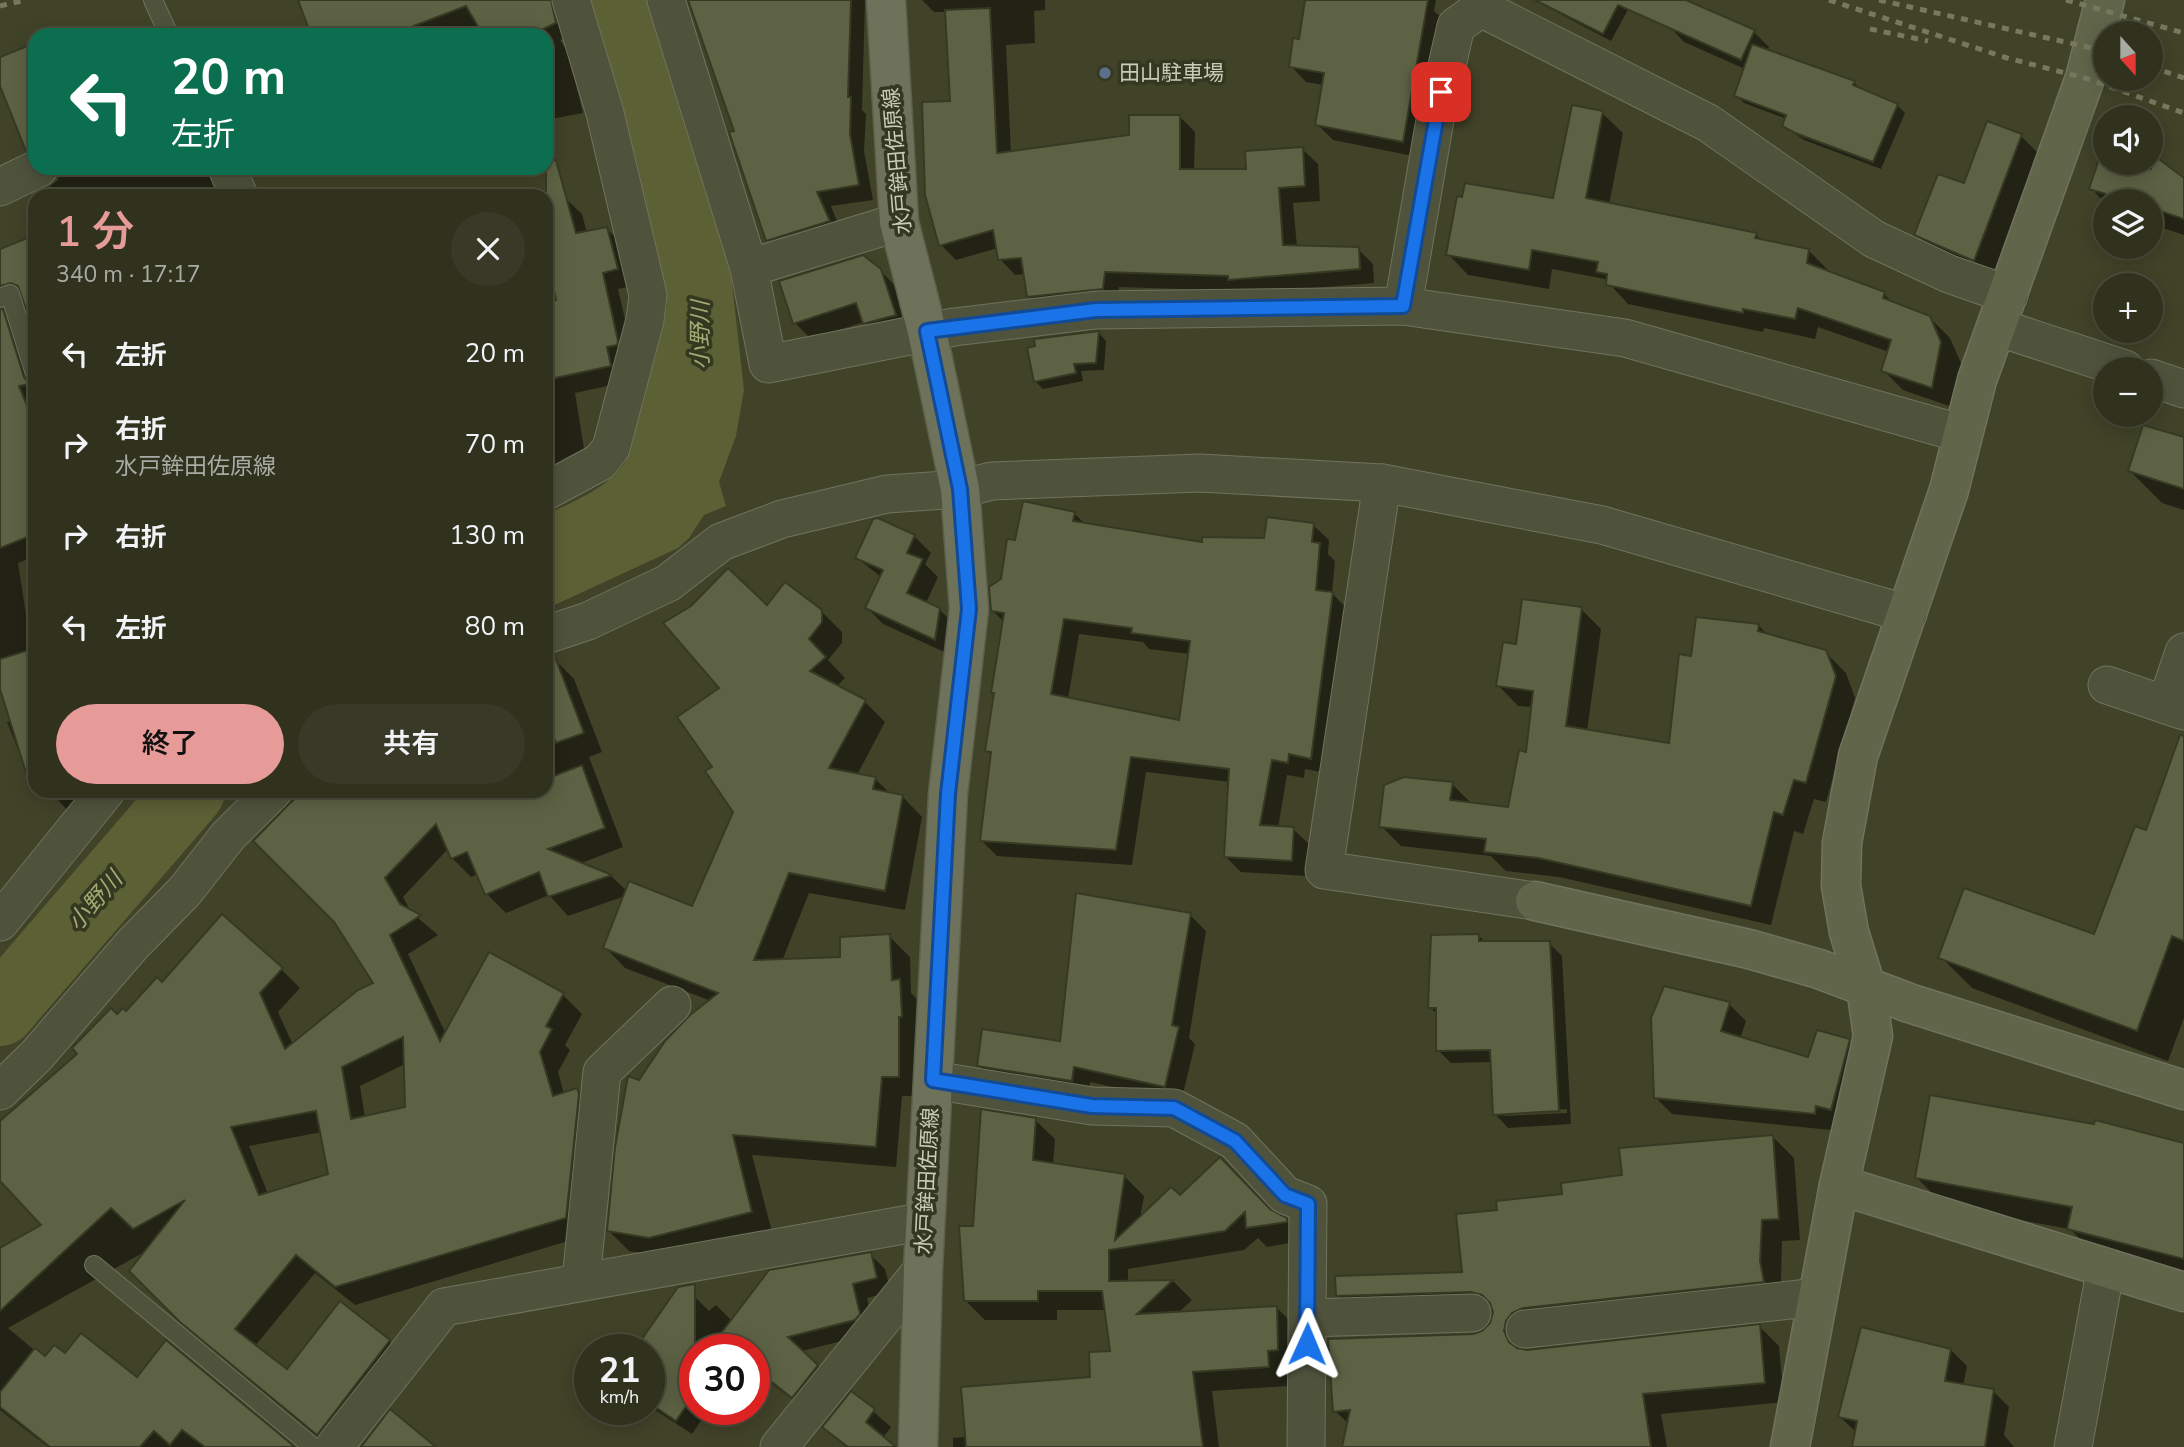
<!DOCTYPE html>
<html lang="ja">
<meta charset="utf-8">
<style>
:root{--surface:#30321e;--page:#383a27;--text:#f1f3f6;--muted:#a8aaa4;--line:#4b4d3c;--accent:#e69b98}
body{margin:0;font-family:"Nunito Sans","Noto Sans JP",sans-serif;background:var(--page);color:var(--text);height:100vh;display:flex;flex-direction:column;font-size:26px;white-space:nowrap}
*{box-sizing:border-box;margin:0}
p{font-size:23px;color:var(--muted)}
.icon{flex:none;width:38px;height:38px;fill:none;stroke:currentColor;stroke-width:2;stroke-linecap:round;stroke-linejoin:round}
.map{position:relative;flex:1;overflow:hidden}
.sheet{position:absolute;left:28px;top:189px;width:525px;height:609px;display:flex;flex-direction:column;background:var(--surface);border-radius:21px;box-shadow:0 4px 18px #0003,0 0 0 2px var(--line)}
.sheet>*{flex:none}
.top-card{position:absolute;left:28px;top:28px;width:525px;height:147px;border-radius:21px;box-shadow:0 4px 18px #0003,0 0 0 2px var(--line);background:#0b6e4f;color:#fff;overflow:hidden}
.needle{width:46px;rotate:159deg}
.tools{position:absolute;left:2093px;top:21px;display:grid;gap:14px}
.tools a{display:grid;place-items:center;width:70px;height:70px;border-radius:50%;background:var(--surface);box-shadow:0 4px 18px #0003,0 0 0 2px var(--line);font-size:35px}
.speed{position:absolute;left:574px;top:1334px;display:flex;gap:14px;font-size:35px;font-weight:700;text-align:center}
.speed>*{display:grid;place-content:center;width:91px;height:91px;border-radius:50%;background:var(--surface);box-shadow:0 4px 18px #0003,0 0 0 2px var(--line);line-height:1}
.speed small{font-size:18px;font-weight:400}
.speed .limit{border:10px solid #d22;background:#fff;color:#111}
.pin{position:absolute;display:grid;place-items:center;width:60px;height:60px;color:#fff;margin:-30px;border-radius:14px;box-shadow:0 4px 10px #0006}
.me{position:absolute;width:77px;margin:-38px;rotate:1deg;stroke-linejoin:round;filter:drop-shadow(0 0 5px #0008)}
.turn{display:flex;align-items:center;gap:24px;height:147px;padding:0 28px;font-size:32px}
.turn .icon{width:91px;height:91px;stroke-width:2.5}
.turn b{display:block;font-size:49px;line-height:60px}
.round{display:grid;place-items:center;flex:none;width:74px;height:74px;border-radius:37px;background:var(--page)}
.overview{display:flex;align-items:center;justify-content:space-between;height:119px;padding:0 28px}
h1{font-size:42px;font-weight:600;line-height:52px;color:var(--accent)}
.primary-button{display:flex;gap:14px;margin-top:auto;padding:14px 28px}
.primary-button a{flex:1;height:80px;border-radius:42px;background:var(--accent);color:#111;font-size:28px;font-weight:600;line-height:80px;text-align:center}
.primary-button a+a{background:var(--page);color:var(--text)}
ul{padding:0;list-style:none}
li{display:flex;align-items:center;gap:21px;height:91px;padding:0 28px}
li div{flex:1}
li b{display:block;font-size:26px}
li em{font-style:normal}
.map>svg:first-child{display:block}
.water{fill:#5b6035}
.shadow{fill:#0007;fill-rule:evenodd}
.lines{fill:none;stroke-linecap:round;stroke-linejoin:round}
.river{stroke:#5b6035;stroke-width:70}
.building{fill:#5e6244;stroke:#373a23;stroke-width:2;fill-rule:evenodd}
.lane-casing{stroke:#70735d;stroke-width:20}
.street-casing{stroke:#70735d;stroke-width:39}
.secondary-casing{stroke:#70735d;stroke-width:41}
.primary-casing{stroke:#5c5f49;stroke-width:41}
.lane{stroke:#50533c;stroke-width:18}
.street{stroke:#50533c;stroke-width:37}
.secondary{stroke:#61654a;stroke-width:38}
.primary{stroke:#6f725a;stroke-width:38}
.rail{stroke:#76795e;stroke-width:5;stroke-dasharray:7 7;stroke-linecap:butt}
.route-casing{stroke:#114b97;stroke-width:18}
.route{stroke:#1a73e8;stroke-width:12}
.service-dot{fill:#5c6f8a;stroke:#353820;stroke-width:2.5}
.labels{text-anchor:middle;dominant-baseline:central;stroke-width:7;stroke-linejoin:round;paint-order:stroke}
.poi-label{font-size:21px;fill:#c9ccb9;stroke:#353820;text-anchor:start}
.street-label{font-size:21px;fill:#c9ccb9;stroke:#353820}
.water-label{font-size:23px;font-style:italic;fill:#a4aa73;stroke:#353820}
</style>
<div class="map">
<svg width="2184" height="1447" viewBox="0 0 2184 1447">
<rect width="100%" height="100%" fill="#404328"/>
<path class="water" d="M584,0H651L726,249L732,283L744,390L736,436L719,482L726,506L704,515L689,538L678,548L546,609V515C575,500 610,488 627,459L667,305L624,120Z"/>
<g class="shadow">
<path d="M318,0H555L568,36L560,40L568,52L583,113L546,120V35H313Z"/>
<path d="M690,0H865L862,110L866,114L864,151L873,200L831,206L843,237L783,255L767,240L736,132Z"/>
<path d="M922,0H1045V10L1034,11L1035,43L1006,45L1011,153L1131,136L1180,117L1195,132L1194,170L1248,171L1302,149L1318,164L1320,201L1293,203L1297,247L1358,249L1373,264L1374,283L1245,294L1242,291L1119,287L1118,304L1044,312L1029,296L1025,274L1015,275L1000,259L998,248L956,260L941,245L952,102L947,12H934Z"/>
<path d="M1307,0H1436L1434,11L1443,19L1418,157L1333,140L1317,124L1324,85L1306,82L1291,66L1301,40Z"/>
<path d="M1534,0H1627L1631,4L1611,41Z"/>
<path d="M1680,0L1754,32L1769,47L1767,51L1854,82L1862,91L1897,105L1905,113L1881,169L1804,140L1784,126L1787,119L1744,103L1736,95L1745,69L1684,42L1669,26Z"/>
<path d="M1602,113L1623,133L1609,205L1756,235L1763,241L1809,251L1829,271L1884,294L1894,304L1929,317L1950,338L1961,363L1952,407L1903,390L1883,370L1889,352L1818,327L1815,339L1764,328L1763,332L1628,304L1605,279L1552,269L1549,289L1468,275L1448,254L1555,200Z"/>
<path d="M1988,124L2021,136L2046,161L1999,284L1941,259L1916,234L1965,186Z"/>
<path d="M2102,155L2105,156V163H2151V158L2158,161L2184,180V235L2151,224V201L2105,203L2091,188Z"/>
<path d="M61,168H220L224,196H50L47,189L58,180Z"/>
<path d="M433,190L439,196H409Z"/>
<path d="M496,190L502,196H471Z"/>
<path d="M539,192L543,196H526Z"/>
<path d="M565,198L582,214L587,233L607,229L623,245L633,286L618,289L634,358L626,382L575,393L586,461L546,467V199Z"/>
<path d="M35,237V333L23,299L8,307L6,315L19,327L35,379V556L18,563L30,641L35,640V772L19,752L7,722L12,721L0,684V251Z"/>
<path d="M880,270L897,288L911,331L881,339L864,322L811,339L795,323Z"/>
<path d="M1099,333L1106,341L1104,370L1081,371L1083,381L1043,389L1035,381Z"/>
<path d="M2184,439V510L2162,503L2130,471Z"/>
<path d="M1074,513L1086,525L1204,544L1266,540L1313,525L1329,540L1328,554L1335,561L1332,593L1348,610L1327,773L1305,769L1304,778L1287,775L1278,828L1293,829L1309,844L1307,876L1241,872L1225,856L1230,782L1146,772L1132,865L997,856L982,841L993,757L987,751L996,695L993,692L1004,622L992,610L1016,542ZM1079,634L1143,642L1149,649L1190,654L1180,722L1068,699Z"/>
<path d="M878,520L914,536L931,553L925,564L938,577L926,603L939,609L956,626L951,655L883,624L867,608L881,577L857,558Z"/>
<path d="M767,607L821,611L842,632V643L828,660L845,678L836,687L865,702L885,722L857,775L875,779L891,794L902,796L922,817L905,910L809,893L782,961L842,959L889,936L910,957L911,993L919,1001L918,1096H902L896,1167L752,1155L772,1232L671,1258L629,1251L609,1231L640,1082L711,1001L625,968L605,947L625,896L568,916L549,895L506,913L487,894L478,874L471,877L452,858L448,849L403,897L411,912L438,935L408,954L446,1034L489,955L563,995L582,1014L565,1045L570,1050L558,1072L564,1094L577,1090L596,1109L585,1236L355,1305L315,1273L255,1346L287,1372L389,1341L407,1360L329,1447L201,1340L131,1271L148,1250L8,1328L45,1359L66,1355L137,1379L292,1447H48L0,1410V1250L44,1225L0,1178V1125L80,1054L116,1015L126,1013L162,985L281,969L300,988L278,1012L293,1045L376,984L306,791H546V663L555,660L574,679L602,752L589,757L623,847L579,864L611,876L627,891L693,908L735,812L714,767L721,688ZM405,1064L406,1108L365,1118L360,1086ZM322,1132L330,1175L268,1194L249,1146Z"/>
<path d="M1581,609L1601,629L1587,732L1671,745L1693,658L1758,625L1769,636L1825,652L1846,673L1855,698L1826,802L1814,799L1803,834L1794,831L1771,925L1559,877L1506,871L1491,856L1401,846L1381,826L1452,784L1473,805L1509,809L1527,754L1533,707L1518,706L1498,685L1517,646Z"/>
<path d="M2184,736V1018L2168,1061L1972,988L1941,957L2095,936L2147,832Z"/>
<path d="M50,791H106L78,822Z"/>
<path d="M1190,915L1206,931L1189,1038L1195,1044L1181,1102L1090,1082L1088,1097L995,1082L978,1065L1061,1043Z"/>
<path d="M1478,935L1485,942L1549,943L1562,956L1571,1124L1508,1128L1495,1114L1492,1062L1451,1063L1438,1050V1015L1430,1007ZM1567,1109V1113L1505,1116V1113Z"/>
<path d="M1729,1004L1746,1021L1740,1039L1809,1060L1849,1041L1866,1058L1847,1126L1833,1121L1831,1130L1672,1114L1655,1097Z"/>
<path d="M1035,1120L1055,1139L1053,1165L1124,1176L1144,1196L1140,1219L1180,1197L1271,1212L1286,1220L1306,1240L1267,1247L1258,1238L1244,1250L1128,1269V1283L1173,1281L1192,1300L1177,1314L1277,1308L1296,1327L1297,1369L1287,1370L1288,1386L1212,1391L1219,1447H953V1438L967,1437L1092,1379L1112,1353L1106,1310H1057V1320H985L966,1301L975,1228Z"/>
<path d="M1773,1137L1794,1158L1800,1240L1782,1241L1781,1283L1527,1341L1525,1351L1759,1326L1779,1346L1784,1402L1661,1414L1667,1447H1344L1349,1424L1335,1411L1485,1332L1492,1323L1495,1313L1359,1317L1338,1295L1464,1274L1499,1211Z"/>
<path d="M2184,1145V1280L2098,1257L2070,1229L1946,1207L1916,1177Z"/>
<path d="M870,1254L885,1269L891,1292L867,1298L874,1329L870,1334L802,1351L831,1378L807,1411L754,1370V1349H695V1409H709L692,1434L649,1406V1349H638L679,1288L685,1287L709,1311L716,1305L732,1321Z"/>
<path d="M1951,1350L1967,1366L1963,1386L1993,1391L2009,1407L2004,1435L2014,1447H1854L1857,1433L1840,1417Z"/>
<path d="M852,1393L891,1427L882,1439L891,1447H846L824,1427Z"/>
</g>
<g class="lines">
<path class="river" d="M0,1011L190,791"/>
</g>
<g class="building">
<path d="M298,0H551L556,23L531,35H483L466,6L390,35H311Z"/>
<path d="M688,0H851L848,97H851L850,134L859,185L817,192L830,221L766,241L729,132L734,131Z"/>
<path d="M1305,0H1428L1403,142L1315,125L1324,73L1289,67L1293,38L1299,39Z"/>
<path d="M1535,0H1686L1755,30L1741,60L1618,5L1603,34Z"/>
<path d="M990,8L997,153L1129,135V115H1180V169H1246L1245,151L1303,147L1305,186L1279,188L1283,245L1359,247L1360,269L1228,280V276L1105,272L1103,289L1027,297L1021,258L998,260L993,230L939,246L925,195L922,102L950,101L945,10Z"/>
<path d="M35,43V148L26,151L0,86V57Z"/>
<path d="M1752,44L1855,81L1853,85L1898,104L1873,162L1795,133L1782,126L1786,115L1734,96Z"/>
<path d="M1572,105L1603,111L1586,198L1757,233L1755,238L1809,249L1807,263L1885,292L1883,298L1930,316L1941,342L1932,388L1881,371L1891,340L1798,308L1795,319L1743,309V313L1606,285L1607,274L1596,272L1598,262L1532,250L1529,270L1446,255L1457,196L1462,197L1465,183L1553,198Z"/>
<path d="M1987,121L2022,134L1974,261L1914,235L1938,174L1964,183Z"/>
<path d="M2101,153L2105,154V163H2132L2151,169V153L2184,178V219L2151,208V201H2129L2089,189Z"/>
<path d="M556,160L576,233L607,227L618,269L603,273L618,341L617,345L607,347L611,366L546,380V302L556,300L546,257V161Z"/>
<path d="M35,235V336L18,286L11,283L0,286V249Z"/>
<path d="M863,255L881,269L896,315L863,324L856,303L793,324L779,281Z"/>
<path d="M0,309H3L24,377L30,384L19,386L35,425V534L0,548Z"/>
<path d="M1099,331L1096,363L1074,364L1076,373L1034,382L1027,348L1035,346L1034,339Z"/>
<path d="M2143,425L2184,437V489L2128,471Z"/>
<path d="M1023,501L1075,512L1073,521L1202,542V537L1264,538L1267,517L1314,523L1312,542L1320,543L1316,590L1333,592L1311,759L1289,754L1288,763L1272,760L1260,825L1294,827L1292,861L1224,857L1229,769L1131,757L1116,850L980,841L991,752L985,751L994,693H991L1004,613L991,611L989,587L1001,579L1007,539L1015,540ZM1064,619L1132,628L1131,633L1190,641L1179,720L1051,694Z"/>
<path d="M878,518L915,535L907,553L923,559L907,593L940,608L935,640L865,608L883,570L855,558L873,519Z"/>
<path d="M728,568L767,605L785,582L822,610V622L809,639L826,657L810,671L866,700L829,768L876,777L873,789L903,795L885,891L789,873L754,960L840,957V937L890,934L892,980L900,979L902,1017H899V1077H882L876,1147L733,1135L752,1212L649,1238L607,1231L615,1147L628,1076L639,1080L665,1041L690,1015L718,993L603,948L629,881L692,906L733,812L705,771L712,767L677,717L719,688L663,623L691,606Z"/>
<path d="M1522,599L1582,607L1566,726L1669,743L1679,654L1691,656L1696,617L1759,624L1758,631L1826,650L1836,676L1806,783L1794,780L1783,815L1774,812L1751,906L1538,858L1484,852L1486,839L1379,827L1384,785L1404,777L1453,782L1450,800L1508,807L1519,750L1526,752L1533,691L1496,686L1503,642L1516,644Z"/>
<path d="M35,648V777L28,779L0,689V659Z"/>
<path d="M554,654L584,733L556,743L546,717V655Z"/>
<path d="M2180,735L2184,736V941L2172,936L2137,1031L1938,958L1964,888L2094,934L2135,826L2146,830Z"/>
<path d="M582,765L605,828L548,849L612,875L548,897L539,872L485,895L467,852L451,859L436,824L385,878L400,904L421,915L390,935L440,1041L489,952L564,993L546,1026L552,1029L540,1052L553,1096L577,1088L579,1094L566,1218L335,1287L296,1255L235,1329L287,1369L340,1301L390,1340L317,1435L180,1322L129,1271L185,1200L133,1229L111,1208L0,1311V1248L41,1225L0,1181V1121L77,1054L72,1048L111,1008L117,1014L123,1008L126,1011L157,977L162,982L222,914L283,968L260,993L285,1049L358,990L373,983L334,922L253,841L289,804L304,791H546V779ZM403,1037L405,1107L351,1119L342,1067ZM316,1111L328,1174L259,1195L231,1127Z"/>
<path d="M1076,893L1191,913L1172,1025L1179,1027L1165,1087L1074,1067L1072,1081L977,1066L982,1029L1060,1041Z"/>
<path d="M1479,934V941H1550L1559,1111L1493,1115L1490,1050L1436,1051V1008H1428L1431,935Z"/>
<path d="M1664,986L1730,1002L1721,1031L1808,1057L1817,1030L1850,1039L1831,1110L1816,1106L1815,1114L1654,1098L1651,1018Z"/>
<path d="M1930,1095L2094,1124L2095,1120L2184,1143V1259L2067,1229L2072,1207L1915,1178Z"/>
<path d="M981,1109L1036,1118L1033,1160L1125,1174L1115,1240L1171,1187L1180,1195L1220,1157L1270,1209L1287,1218V1222L1246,1228L1245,1212L1225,1231L1109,1250V1281L1173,1280L1137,1314L1277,1306L1278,1350L1268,1351L1269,1367L1193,1372L1203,1447H966L961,1387L1090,1377L1089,1352L1110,1351L1102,1291H1038V1301H964L959,1226H973Z"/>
<path d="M1773,1135L1779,1219L1762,1220L1760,1261L1764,1282L1523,1308L1512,1313L1506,1321L1504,1331L1509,1342L1517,1348L1527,1350L1760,1324L1765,1383L1643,1394L1651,1447H1342L1350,1410L1333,1412L1328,1339L1473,1334L1482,1331L1490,1323L1493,1312L1490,1303L1482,1295L1471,1292L1336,1296L1335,1276L1462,1272L1456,1214L1497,1210L1496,1201L1562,1194L1561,1183L1622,1175L1619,1148Z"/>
<path d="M871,1252L877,1278L853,1284L860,1314L855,1320L788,1337L818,1365L792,1398L754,1368V1349H735L719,1336L769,1270Z"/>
<path d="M695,1284V1393L676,1421L649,1403V1349H635L678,1287Z"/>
<path d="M1861,1327L1951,1349L1945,1381L1994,1389L1985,1447H1852L1857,1421L1838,1417Z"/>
<path d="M81,1333L137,1377L166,1340L295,1447H205L182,1430L170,1445L154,1431L140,1447H50L0,1407V1392L35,1348L45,1356L54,1345L65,1353Z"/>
<path d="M851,1391L875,1409L866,1422L896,1447H848L822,1427Z"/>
<path d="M390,1409L436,1447H361Z"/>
</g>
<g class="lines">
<g class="lane-casing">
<g id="lane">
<path d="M153,0L169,35"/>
<path d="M0,298L10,294L35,374"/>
<path d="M94,1265L313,1447"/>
</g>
</g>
<g class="street-casing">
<g id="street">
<path d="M666,0L749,268L768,364L954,327L1096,310L1403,306L1625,338L1963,434"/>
<path d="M227,168L239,196"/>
<path d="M0,187L39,168"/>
<path d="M749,268L899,222"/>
<path d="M1403,306L1436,114L1456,26L1481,8L1708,123L1874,239L1949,274L2009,295"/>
<path d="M1997,327L2125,369"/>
<path d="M2151,378L2184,389"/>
<path d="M1382,483L1324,870L1535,901"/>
<path d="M546,491L600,462L611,448L645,320L648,295L605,113L571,0"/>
<path d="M546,635L588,621L668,583L721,542L782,519L887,494L960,489L992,481L1200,473L1382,483L1602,525L1908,614"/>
<path d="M2107,685L2184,711"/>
<path d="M2166,705L2184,652"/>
<path d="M0,922L106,791"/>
<path d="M933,1080L1092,1106L1174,1108L1235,1141L1285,1195L1308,1204L1306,1447"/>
<path d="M0,1091L37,1055L133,944L185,891L228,836L273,791"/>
<path d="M581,1280L602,1072L672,1005"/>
<path d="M1308,1318L1472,1313"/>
<path d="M1525,1329L1817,1297"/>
<path d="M334,1447L444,1307L926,1221"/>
<path d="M779,1447L923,1269"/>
<path d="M2073,1447L2106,1267"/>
</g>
</g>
<g class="secondary-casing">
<g id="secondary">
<path d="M2105,0L2085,78L1977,380L1949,490L1858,756L1842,843L1841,886L1849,932L1866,987L1873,1036L1839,1185L2184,1292"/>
<path d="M1535,901L1749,949L1819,969L1909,1003L2184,1090"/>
<path d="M1790,1447L1839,1185"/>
</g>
</g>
<g class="primary-casing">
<path id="primary" d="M886,0L899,222L927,331L960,489L969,609L948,794L923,1269L918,1447"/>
</g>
<use href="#lane" class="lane"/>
<use href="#street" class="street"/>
<use href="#secondary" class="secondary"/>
<use href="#primary" class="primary"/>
<g class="rail">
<path d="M1829,0L2007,58L2085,78L2184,113"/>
<path d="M1879,0L2105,51"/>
<path d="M2066,0L2184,33"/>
<path d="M0,6L26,0"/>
<path d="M1870,29L1928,41"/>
<path d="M2151,67L2184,78"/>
</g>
</g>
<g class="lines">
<g class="route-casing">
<path id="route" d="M1307,1344L1308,1204L1285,1195L1235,1141L1174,1108L1092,1106L933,1080L948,794L969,609L960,489L927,331L1096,310L1403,306L1441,92"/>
</g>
<use href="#route" class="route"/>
</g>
<circle class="service-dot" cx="1105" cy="73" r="7"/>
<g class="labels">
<g class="poi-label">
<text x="1119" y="73">田山駐車場</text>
</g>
<g class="street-label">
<text transform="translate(897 161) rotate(-95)">水戸鉾田佐原線</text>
<text transform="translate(927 1181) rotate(-87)">水戸鉾田佐原線</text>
</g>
<g class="water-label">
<text transform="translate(700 335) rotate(-90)">小野川</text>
<text transform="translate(95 901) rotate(-49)">小野川</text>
</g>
</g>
</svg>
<div class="tools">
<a><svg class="needle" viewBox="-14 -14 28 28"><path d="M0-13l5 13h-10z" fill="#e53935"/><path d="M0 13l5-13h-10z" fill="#a8aaa4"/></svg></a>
<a><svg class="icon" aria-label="sound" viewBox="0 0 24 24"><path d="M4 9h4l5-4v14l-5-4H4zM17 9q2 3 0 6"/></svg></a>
<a><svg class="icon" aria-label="layers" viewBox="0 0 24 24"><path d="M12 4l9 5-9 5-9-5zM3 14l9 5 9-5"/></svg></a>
<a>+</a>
<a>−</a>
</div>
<div class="speed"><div>21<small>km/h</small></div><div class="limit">30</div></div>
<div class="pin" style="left:1441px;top:92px;background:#d93025"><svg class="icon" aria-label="arrive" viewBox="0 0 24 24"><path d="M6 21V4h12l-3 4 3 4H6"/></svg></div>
<svg class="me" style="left:1307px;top:1344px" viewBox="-20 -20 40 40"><path d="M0-17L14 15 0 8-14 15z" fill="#1a73e8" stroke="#fff" stroke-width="4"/></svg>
<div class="top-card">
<div class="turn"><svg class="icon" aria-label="left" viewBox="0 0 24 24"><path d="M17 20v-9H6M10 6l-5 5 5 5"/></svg><div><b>20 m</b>左折</div></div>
</div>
<section class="sheet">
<div class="overview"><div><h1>1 分</h1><p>340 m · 17:17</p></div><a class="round"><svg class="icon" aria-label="close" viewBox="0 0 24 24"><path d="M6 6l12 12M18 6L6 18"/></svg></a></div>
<ul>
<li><svg class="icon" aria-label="left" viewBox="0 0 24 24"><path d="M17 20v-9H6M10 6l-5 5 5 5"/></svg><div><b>左折</b></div><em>20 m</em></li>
<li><svg class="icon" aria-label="right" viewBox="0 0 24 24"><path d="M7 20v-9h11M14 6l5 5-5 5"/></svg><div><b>右折</b><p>水戸鉾田佐原線</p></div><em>70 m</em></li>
<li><svg class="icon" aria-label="right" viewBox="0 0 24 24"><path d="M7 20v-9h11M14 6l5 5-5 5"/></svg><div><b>右折</b></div><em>130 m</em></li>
<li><svg class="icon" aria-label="left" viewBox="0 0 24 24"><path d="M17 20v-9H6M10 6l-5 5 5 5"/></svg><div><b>左折</b></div><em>80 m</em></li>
</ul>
<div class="primary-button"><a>終了</a><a>共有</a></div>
</section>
</div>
